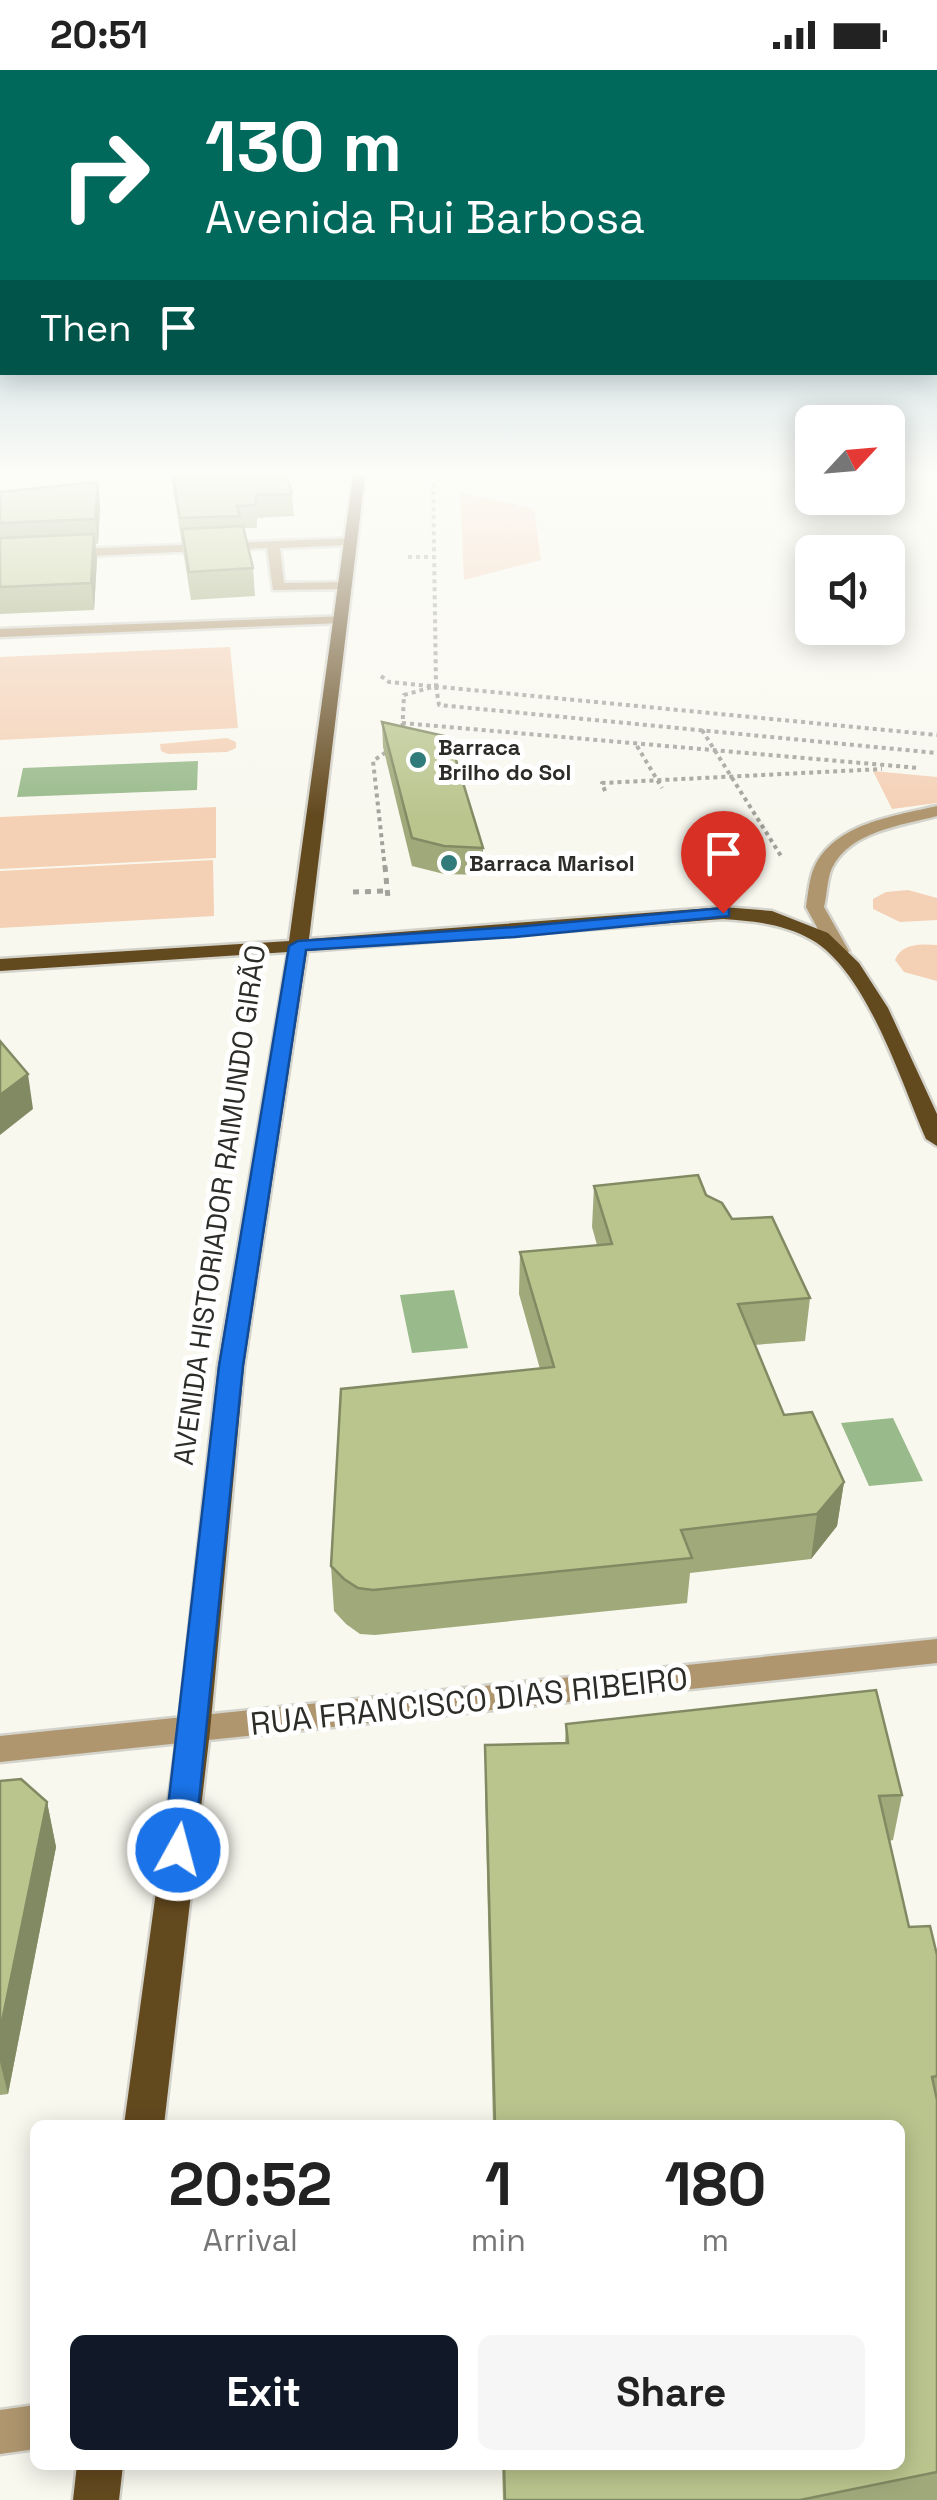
<!DOCTYPE html>
<meta charset="utf-8">
<style>
:root{--surface:#fff;--page:#f6f6f6;--text:#222;--muted:#767676;--accent:#111827}
body{margin:0;font-family:"Space Grotesk",sans-serif;background:var(--page);color:var(--text);height:100vh;display:flex;flex-direction:column;font-size:38px;white-space:nowrap}
*{box-sizing:border-box;margin:0}
p{font-size:32px;color:var(--muted)}
.icon{flex:none;width:55px;height:55px;fill:none;stroke:currentColor;stroke-width:2;stroke-linecap:round;stroke-linejoin:round}
.map{position:relative;flex:1;overflow:hidden}
.sheet{position:absolute;left:30px;top:2050px;width:875px;height:350px;display:flex;flex-direction:column;background:var(--surface);border-radius:15px;box-shadow:0 5px 25px #0003}
.sheet>*{flex:none}
.top-card{position:absolute;left:0px;top:0px;width:938px;height:305px;box-shadow:0 5px 25px #0003;background:#00695c;color:#fff;overflow:hidden}
.needle{width:65px;rotate:64deg}
.controls{position:absolute;left:795px;top:335px;display:grid;gap:20px}
.controls a{display:grid;place-items:center;width:110px;height:110px;border-radius:15px;background:var(--surface);box-shadow:0 5px 25px #0003;font-size:50px}
.pin{position:absolute;display:grid;place-items:center;width:85px;height:85px;color:#fff;margin:-102px -42px;border-radius:50% 50% 50% 0;rotate:-45deg;box-shadow:0 0 10px #0007}
.pin .icon{rotate:45deg}
.me{position:absolute;width:110px;margin:-55px;rotate:7deg;stroke-linejoin:round;filter:drop-shadow(0 0 8px #0008)}
.turn{display:flex;align-items:center;gap:35px;height:210px;padding:0 40px;font-size:45px}
.turn .icon{width:130px;height:130px;stroke-width:2.5}
.turn b{display:block;font-size:70px;line-height:85px}
.then{display:flex;align-items:center;height:95px;padding:0 40px;background:#0003;gap:20px;font-size:38px}
.eta{display:flex;justify-content:space-evenly;align-items:center;height:170px;text-align:center}
.eta b{font-size:60px;font-weight:800;line-height:70px}
.cta{display:flex;gap:20px;margin-top:auto;padding:20px 40px}
.cta a{flex:1;height:115px;border-radius:15px;background:var(--accent);color:#fff;font-size:40px;font-weight:800;line-height:115px;text-align:center}
.cta a+a{background:var(--page);color:var(--text)}
.status{display:flex;justify-content:space-between;align-items:center;height:70px;padding:0 50px;background:var(--surface);direction:ltr}
.status svg{height:28px;fill:currentColor}
.map>svg:first-child{display:block}
.green{fill:#f4d0b5}
.water{fill:#99ba8b}
.lines{fill:none;stroke-linecap:round;stroke-linejoin:round}
.minor-casing{stroke:#d4d3cb;stroke-width:5}
.major-casing{stroke:#d4d3cb;stroke-width:5}
.path-far1{stroke:#a2a19a;stroke-width:4;stroke-dasharray:4 4;stroke-linecap:butt}
.path{stroke:#a2a19a;stroke-width:5;stroke-dasharray:6 6;stroke-linecap:butt}
.minor{fill:#af966f;fill-rule:evenodd}
.major{fill:#63491e;fill-rule:evenodd}
.wall{fill:#a0a97a}
.shaded-wall{fill:#828a63}
.building{fill:#bac58e;stroke:#828a63;stroke-width:2.5}
.route{fill:#1a73e8;stroke:#114b97;stroke-width:2.5}
.poi-dot{fill:#327b7b;stroke:#fff;stroke-width:4}
.labels{text-anchor:middle;dominant-baseline:central;stroke-width:10;stroke-linejoin:round;paint-order:stroke}
.far-poi-label{font-size:22px;font-weight:bold;fill:#2d2c29;stroke:#fff;text-anchor:start}
.street-label{font-size:28px;fill:#2d2c29;stroke:#fff}
.near-street-label{font-size:32px;fill:#2d2c29;stroke:#fff}
</style>
<div class="status"><b>20:51</b><svg viewBox="0 0 49 12"><path d="M0 12V9h3v3zM5 12V6h3v6zM10 12V3h3v9zM15 12V0h3v12zM26 1h20v11H26zM47 4h2v5h-2z"/></svg></div>
<div class="map">
<svg width="937" height="2430" viewBox="0 0 937 2430">
<rect width="100%" height="100%" fill="#f9f8ef"/>
<g class="green">
<path d="M460,422L534,439L541,490L464,510Z"/>
<path d="M230,577L238,658L0,670V587Z"/>
<path d="M227,668L236,672V678L227,682L168,684L161,681L160,674Z"/>
<path d="M873,701L937,707V733L892,739Z"/>
<path d="M216,737V788L0,799V747Z"/>
<path d="M213,790L214,846L0,858V801Z"/>
<path d="M908,820L937,828V850L900,852L873,839V829L886,822Z"/>
<path d="M937,875V911L904,902L895,890C902,873 921,874 937,875Z"/>
</g>
<g class="water">
<path d="M198,691L197,720L17,727L23,698Z"/>
<path d="M454,1220L468,1278L412,1283L400,1225Z"/>
<path d="M893,1348L923,1411L869,1416L841,1353Z"/>
</g>
<g class="lines">
<g class="minor-casing">
<g id="minor">
<path d="M355,468L351,475L280,478L284,513L351,512V518L346,519L273,520L267,478L0,490V482Z"/>
<path d="M347,546V552L342,553L0,567V559Z"/>
<path d="M937,736V746C903,755 850,761 832,798C827,809 827,825 824,837L849,881L846,885H832L806,837C808,825 809,809 814,798C834,753 895,746 937,736Z"/>
<path d="M937,1569V1593L0,1692V1666Z"/>
<path d="M35,2335V2379L0,2384V2340Z"/>
</g>
</g>
<g class="major-casing">
<g id="major">
<path d="M353,406H365L309,869L723,837L772,841L828,863L859,893L888,938L937,1044V1076L926,1069C901,1012 867,902 812,870C784,854 754,851 723,849L307,881L244,1296L210,1661L164,2055H124L178,1661L218,1296L288,882L0,901V889L289,871Z"/>
<path d="M77,2395H123L119,2430H73Z"/>
</g>
</g>
<g class="path-far1">
<path d="M408,487H434"/>
<path d="M381,606L389,612L937,665"/>
<path d="M436,616L439,635L937,683"/>
<path d="M402,653L919,698"/>
<path d="M702,660L781,786"/>
<path d="M402,665L404,625L436,616L433,406"/>
<path d="M637,676L662,718"/>
<path d="M605,721L602,713L882,699"/>
<path d="M385,799L373,691L389,680"/>
</g>
<g class="path">
<path d="M385,796L388,828"/>
<path d="M353,822L387,821"/>
</g>
<use href="#minor" class="minor"/>
<use href="#major" class="major"/>
</g>
<g class="wall">
<path d="M171,406H287L292,424L294,446L257,448V458H243L253,498L255,526L191,530Z"/>
<path d="M98,412L100,436L98,474H96L97,489L94,540L0,544V422Z"/>
<path d="M382,652L483,778V805L444,804L412,796L383,677Z"/>
<path d="M594,1116L706,1125L810,1228L805,1271L754,1275L784,1345L844,1412L837,1456L811,1489L690,1503L687,1533L375,1565L360,1564L346,1554L334,1541L331,1496L540,1299L519,1224L520,1182L597,1175L592,1157Z"/>
<path d="M566,1654L902,1725L893,1770L889,1771L909,1857L937,1885V2430H503L502,2395H900V2055H493L485,1721V1675L565,1673Z"/>
<path d="M0,1711L47,1732L56,1777L8,2024L0,2025Z"/>
</g>
<g class="shaded-wall">
<path d="M98,412L100,436L98,474L95,449Z"/>
<path d="M94,464L97,489L94,540L91,513Z"/>
<path d="M28,1004L33,1039L0,1065V1025Z"/>
<path d="M844,1412L837,1456L811,1489L817,1444Z"/>
<path d="M47,1732L56,1777L8,2024L0,1992V1961Z"/>
</g>
<g class="building">
<path d="M173,406H287L292,424L256,425V435L237,436L240,446L180,448Z"/>
<path d="M98,412L95,449L0,453V422Z"/>
<path d="M243,456L253,498L189,502L182,459Z"/>
<path d="M94,464L91,513L0,517V468Z"/>
<path d="M382,652L449,667L483,778L444,776L412,768Z"/>
<path d="M0,971L28,1004L0,1025Z"/>
<path d="M698,1105L706,1125L722,1133L732,1149L772,1147L810,1228L738,1234L784,1345L812,1342L844,1412L817,1444L681,1460L692,1488L373,1520L358,1518L344,1509L331,1496L341,1319L554,1297L520,1182L612,1174L594,1116Z"/>
<path d="M876,1620L902,1725L879,1726L909,1857L930,1856L937,1885V2006L932,2007L937,2030V2402L800,2430H505L504,2395H900V2055H495L485,1675L568,1673L566,1654Z"/>
<path d="M21,1709L47,1732L0,1961V1711Z"/>
</g>
<linearGradient id="sky" x2="0" y2="1"><stop stop-color="#88b6c3"/><stop offset="0.54" stop-color="#fcfcf8"/><stop offset="1" stop-color="#fcfcf8" stop-opacity="0"/></linearGradient>
<rect width="937" height="746" fill="url(#sky)"/>
<path class="route" d="M723,838L729,839V846L515,867L306,880L243,1296L194,1780L190,1789L178,1793L167,1789L163,1780L219,1296L289,876L298,871L515,857Z"/>
<g class="poi-dot">
<circle cx="418" cy="690" r="10"/>
<circle cx="449" cy="793" r="10"/>
</g>
<g class="labels">
<g class="far-poi-label">
<text x="438" y="677">Barraca<tspan x="438" dy="25">Brilho do Sol</tspan></text>
<text x="469" y="793">Barraca Marisol</text>
</g>
<g class="street-label">
<text transform="translate(219 1135) rotate(-82)">AVENIDA HISTORIADOR RAIMUNDO GIRÃO</text>
</g>
<g class="near-street-label">
<text transform="translate(469 1631) rotate(-6)">RUA FRANCISCO DIAS RIBEIRO</text>
</g>
</g>
</svg>
<div class="controls">
<a><svg class="needle" viewBox="-14 -14 28 28"><path d="M0-13l5 13h-10z" fill="#e53935"/><path d="M0 13l5-13h-10z" fill="#767676"/></svg></a>
<a><svg class="icon" aria-label="sound" viewBox="0 0 24 24"><path d="M4 9h4l5-4v14l-5-4H4zM17 9q2 3 0 6"/></svg></a>
</div>
<div class="pin" style="left:723px;top:843px;background:#d93025"><svg class="icon" aria-label="arrive" viewBox="0 0 24 24"><path d="M6 21V4h12l-3 4 3 4H6"/></svg></div>
<svg class="me" style="left:178px;top:1780px" viewBox="-20 -20 40 40"><circle r="17" fill="#1a73e8" stroke="#fff" stroke-width="3"/><path d="M0-11L8 9 0 5-8 9z" fill="#fff"/></svg>
<div class="top-card">
<div class="turn"><svg class="icon" aria-label="right" viewBox="0 0 24 24"><path d="M7 20v-9h11M14 6l5 5-5 5"/></svg><div><b>130 m</b>Avenida Rui Barbosa</div></div>
<div class="then">Then<svg class="icon" aria-label="arrive" viewBox="0 0 24 24"><path d="M6 21V4h12l-3 4 3 4H6"/></svg></div>
</div>
<section class="sheet">
<div class="eta">
<div><b>20:52</b><p>Arrival</p></div>
<div><b>1</b><p>min</p></div>
<div><b>180</b><p>m</p></div>
</div>
<div class="cta"><a>Exit</a><a>Share</a></div>
</section>
</div>
